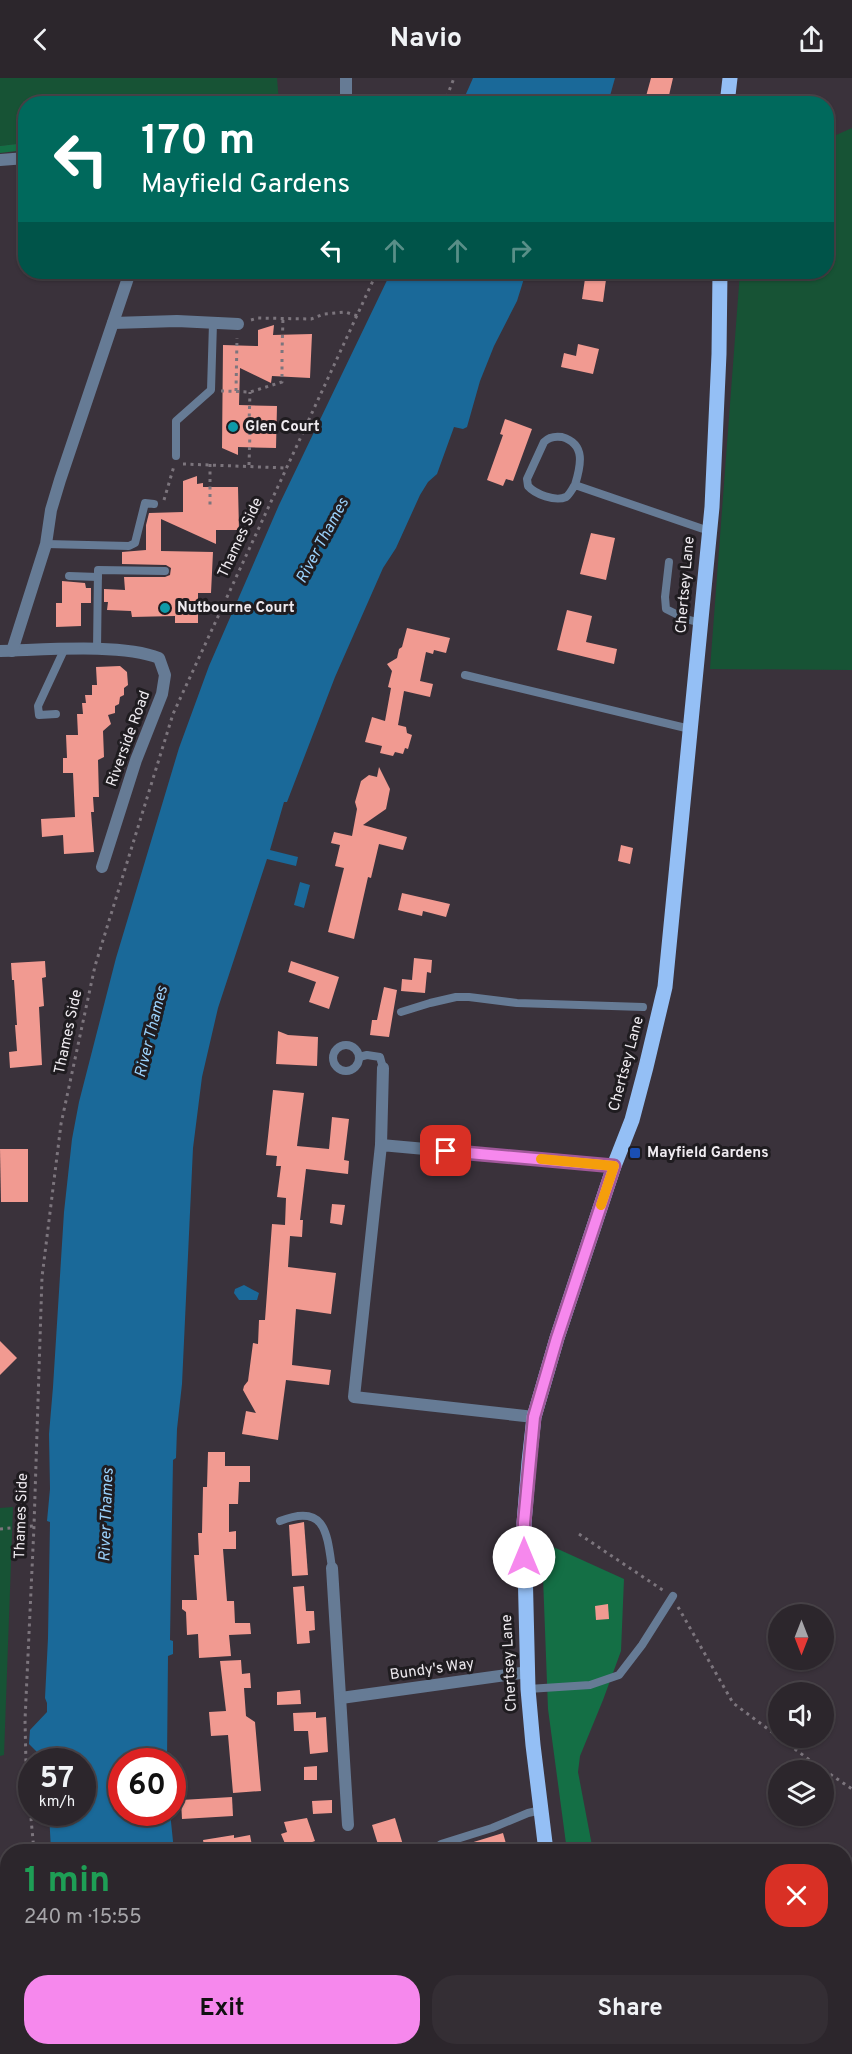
<!DOCTYPE html>
<meta charset="utf-8">
<style>
:root{--surface:#2c262c;--page:#342e34;--text:#f1f3f6;--muted:#a6a5a9;--line:#484348;--accent:#f688ed}
body{margin:0;font-family:Overpass,sans-serif;background:var(--page);color:var(--text);height:100vh;display:flex;flex-direction:column;font-size:22px;white-space:nowrap}
*{box-sizing:border-box;margin:0}
p{font-size:20px;color:var(--muted)}
.icon{flex:none;width:33px;height:33px;fill:none;stroke:currentColor;stroke-width:2;stroke-linecap:round;stroke-linejoin:round}
.map{position:relative;flex:1;overflow:hidden}
.sheet{position:absolute;left:0px;top:1766px;width:852px;height:212px;display:flex;flex-direction:column;background:var(--surface);border-radius:24px 24px 0 0;box-shadow:0 2px 4px #0004,0 0 0 2px var(--line)}
.sheet>*{flex:none}
.guide{position:absolute;left:18px;top:18px;width:816px;height:183px;border-radius:24px;box-shadow:0 2px 4px #0004,0 0 0 2px var(--line);background:#00695c;color:#fff;overflow:hidden}
.needle{width:39px;rotate:180deg}
.fabs{position:absolute;left:768px;top:1526px;display:grid;gap:12px}
.fabs a{display:grid;place-items:center;width:66px;height:66px;border-radius:50%;background:var(--surface);box-shadow:0 2px 4px #0004,0 0 0 2px var(--line);font-size:30px}
.speed{position:absolute;left:18px;top:1670px;display:flex;gap:12px;font-size:30px;font-weight:700;text-align:center}
.speed>*{display:grid;place-content:center;width:78px;height:78px;border-radius:50%;background:var(--surface);box-shadow:0 2px 4px #0004,0 0 0 2px var(--line);line-height:1}
.speed small{font-size:15px;font-weight:400}
.speed .limit{border:9px solid #d22;background:#fff;color:#111}
.pin{position:absolute;display:grid;place-items:center;width:51px;height:51px;color:#fff;margin:-26px;border-radius:12px;box-shadow:0 3px 9px #0006}
.me{position:absolute;width:66px;margin:-33px;rotate:0deg;stroke-linejoin:round;filter:drop-shadow(0 0 4px #0008)}
.turn{display:flex;align-items:center;gap:21px;height:126px;padding:0 24px;font-size:27px}
.turn .icon{width:78px;height:78px;stroke-width:2.5}
.turn b{display:block;font-size:42px;line-height:51px}
.lanes{display:flex;align-items:center;height:57px;padding:0 24px;background:#0003;justify-content:center;gap:30px;direction:ltr}
.lanes .off{opacity:.35}
.round{display:grid;place-items:center;flex:none;width:63px;height:63px;border-radius:24px;background:var(--page)}
.summary{display:flex;align-items:center;justify-content:space-between;height:102px;padding:0 24px}
h1{font-size:36px;font-weight:700;line-height:45px;color:#1e9e55}
.cta{display:flex;gap:12px;margin-top:auto;padding:12px 24px}
.cta a{flex:1;height:69px;border-radius:24px;background:var(--accent);color:#111;font-size:24px;font-weight:700;line-height:69px;text-align:center}
.cta a+a{background:var(--page);color:var(--text)}
header{display:flex;justify-content:space-between;align-items:center;height:78px;padding:0 24px;background:var(--surface);font-size:27px;font-weight:700}
.map>svg:first-child{display:block}
.green{fill:#175335}
.forest{fill:#146f45}
.water{fill:#1a6999}
.building{fill:#f19a91}
.lines{fill:none;stroke-linecap:round;stroke-linejoin:round}
.path{stroke:#7c757d;stroke-width:3;stroke-dasharray:3 4.5;stroke-linecap:butt}
.service{stroke:#667b95;stroke-width:8}
.minor{stroke:#667b95;stroke-width:12}
.primary{stroke:#94bff5;stroke-width:15}
.route-casing{stroke:#a0589a;stroke-width:15}
.route{stroke:#f688ed;stroke-width:10}
.slow{stroke:#f59e0b;stroke-width:10}
.culture-dot{fill:#0f9aa8;stroke:#1f1c20;stroke-width:2}
.transit-dot{fill:#1a4fb4;stroke:#1f1c20;stroke-width:2}
.labels{text-anchor:middle;dominant-baseline:central;stroke-width:6;stroke-linejoin:round;paint-order:stroke}
.poi-label{font-size:15px;font-weight:bold;fill:#efebf0;stroke:#1f1c20;text-anchor:start}
.street-label{font-size:15px;fill:#efebf0;stroke:#1f1c20}
.water-label{font-size:16px;font-style:italic;fill:#9ad1fb;stroke:#1f1c20}
</style>
<header><svg class="icon" aria-label="back" viewBox="0 0 24 24"><path d="M15 5l-7 7 7 7"/></svg>Navio<svg class="icon" aria-label="share" viewBox="0 0 24 24"><path d="M12 15V3M7 8l5-5 5 5M5 13v7h14v-7"/></svg></header>
<div class="map">
<svg width="852" height="1976" viewBox="0 0 852 1976">
<rect width="100%" height="100%" fill="#3a323b"/>
<g class="green">
<path d="M0,0H277L279,25L26,26L25,65L0,68Z"/>
<path d="M852,50V592L710,591L740,194H826L827,61Z"/>
<path d="M13,1429L4,1677L0,1678V1430Z"/>
</g>
<g class="forest">
<path d="M25,65V72L0,75V68Z"/>
<path d="M549,1467L624,1501L621,1573L603,1622L580,1678L578,1694L593,1773H567L548,1631L542,1473Z"/>
<path d="M613,1970H643L645,1976H615Z"/>
</g>
<g class="water">
<path d="M473,0H615L608,25H462Z"/>
<path d="M391,194H526L517,223L494,268L480,303L467,349L463,351L454,349L437,396L428,404L420,417L396,470L383,490L335,599L287,724H284L270,772L298,779L296,788L267,781L218,930L202,999L193,1070L182,1306L177,1351L176,1380L173,1382L170,1562L173,1563V1576L168,1578L167,1683H122V1734H170L174,1773H51L49,1734H82V1683H46L29,1666L30,1652L47,1634V1625L45,1620L48,1560L50,1444L47,1443L50,1411L49,1356L53,1309L64,1134L72,1061L79,1024L116,880L179,670L209,588L279,427Z"/>
<path d="M300,804L310,807L304,830L294,827Z"/>
<path d="M244,1207L259,1215L257,1222H239L234,1215L235,1211Z"/>
<path d="M69,1970H194L195,1976H70Z"/>
</g>
<g class="building">
<path d="M651,0H673L667,26L645,22Z"/>
<path d="M586,194H607L603,224L582,221Z"/>
<path d="M274,247L273,257L312,256L310,300L272,298L271,305L240,290L239,327L277,328L276,370L238,369V377L222,370L223,267L258,268V252Z"/>
<path d="M578,266L599,271L593,296L561,289L564,275L576,278Z"/>
<path d="M505,341L532,351L513,403L506,401L503,408L487,402L503,357L500,356Z"/>
<path d="M197,398V406L203,405V409H238L239,452H216V466L161,441V473L213,474L211,515H198V545H175V538L132,539L131,533L107,532L108,524H104V511L125,512L124,499H165L170,497L171,490L166,487L122,486V474L146,472V447L149,435L183,434V403Z"/>
<path d="M591,455L615,460L606,502L580,496Z"/>
<path d="M62,503L85,505L86,510H91V525H81V548L56,549V525H62Z"/>
<path d="M567,532L592,538L586,564L617,571L614,586L557,572Z"/>
<path d="M407,550L450,560L446,575L434,572L433,576L426,574L420,603L433,606L430,619L404,613L398,647L406,649L407,655L412,657L408,671L405,670L403,676L395,674L393,678L380,675L382,668L365,664L372,639L385,643L391,610L388,609L392,593L387,586L397,580L399,571L402,569Z"/>
<path d="M120,588L127,594L128,607L124,610V617L120,619L119,626L115,628V635L108,637L111,646L103,653L104,679L98,682L99,719H93L94,734H91L94,774L64,776L63,757L42,759L41,741L75,739L73,695H63V680H67L66,657H78L77,636H83L82,625H86L85,617H92V607H97L96,589Z"/>
<path d="M379,689L390,711L386,731L363,747L407,759L403,772L379,766L371,800L368,799L354,861L328,854L344,790L335,788L340,767L331,765L334,754L352,758L357,731L355,724L361,703L369,697L377,699Z"/>
<path d="M621,767L633,770L630,786L618,783Z"/>
<path d="M402,815L450,826L446,839L423,833L422,838L398,832Z"/>
<path d="M414,880L432,882L431,895L427,894L425,915L401,913L402,901L412,902Z"/>
<path d="M45,883L46,899L42,900L44,928L39,929L42,987L10,990L9,974L17,973L15,947H17L14,902H12L11,885Z"/>
<path d="M291,883L339,899L329,931L309,924L316,904L288,894Z"/>
<path d="M384,909L397,912L389,959L370,957L372,942H377Z"/>
<path d="M278,953L288,957L318,959L317,988L276,986Z"/>
<path d="M273,1012L304,1015L297,1068L329,1071L332,1039L349,1041L344,1082L349,1083L348,1096L306,1091L300,1142H303L302,1159L290,1158L288,1189L336,1195L331,1236L296,1231L292,1287L331,1292L329,1307L286,1302L278,1362L242,1356L246,1333L256,1335L243,1312L244,1308L248,1303L253,1265L258,1266L259,1242H265L272,1146L285,1147L286,1120L277,1119L281,1088H276L277,1078L266,1077Z"/>
<path d="M0,1071H28V1124H1Z"/>
<path d="M332,1126L345,1127L342,1147L330,1145Z"/>
<path d="M0,1263L17,1280L0,1297Z"/>
<path d="M208,1374H225V1388H250V1404H239L238,1426H229V1454L236,1453V1471H223L227,1523H234L235,1545H250L251,1556L229,1557L231,1578L199,1580L198,1556L187,1557L186,1534L182,1531V1522H197L194,1477H199L198,1455H202L203,1409H207Z"/>
<path d="M304,1444L308,1497L292,1498L289,1447Z"/>
<path d="M304,1508L306,1533H314L315,1552L309,1553L310,1565L297,1566L293,1509Z"/>
<path d="M608,1526L609,1541L596,1542L595,1528Z"/>
<path d="M241,1582L242,1596L250,1595L251,1610H244L246,1638L255,1644L261,1713L233,1715L228,1657L211,1658L209,1634L226,1633L220,1583Z"/>
<path d="M300,1612L301,1626L277,1627V1614Z"/>
<path d="M316,1634V1640L326,1639L328,1674L310,1676L308,1653H294L293,1635Z"/>
<path d="M317,1688V1702H304V1689Z"/>
<path d="M232,1719L233,1738L182,1741L181,1722Z"/>
<path d="M332,1722V1735L313,1736L312,1723Z"/>
<path d="M307,1740L315,1763L288,1773L281,1756L287,1754L284,1744Z"/>
<path d="M395,1740L403,1767L380,1773L372,1747Z"/>
<path d="M503,1755L508,1773H454V1770Z"/>
<path d="M234,1757V1760L250,1757L253,1773H205L203,1762Z"/>
</g>
<g class="lines">
<g class="path">
<path d="M444,26L454,0"/>
<path d="M251,242L258,240L311,241L324,236L345,234L358,238"/>
<path d="M282,275L283,240"/>
<path d="M221,313L250,314L282,304V281"/>
<path d="M236,313L237,260"/>
<path d="M249,346L250,314"/>
<path d="M183,386L286,390"/>
<path d="M210,386V427"/>
<path d="M249,387L250,353"/>
<path d="M164,422L174,388"/>
<path d="M0,1451L34,1448"/>
<path d="M579,1456L664,1513"/>
<path d="M678,1529L733,1625L823,1692"/>
<path d="M824,1692L852,1711"/>
<path d="M34,1773L26,1686L25,1642L34,1448L42,1199L61,1046L95,888L173,636L377,194"/>
<path d="M0,1796L8,1794"/>
<path d="M56,1970V1976"/>
</g>
<g class="service">
<path d="M176,378V343L211,312L213,245"/>
<path d="M575,407C581,387 586,366 562,359C555,358 549,359 544,364L527,401L528,408C535,416 555,424 566,419C570,416 572,411 575,407L709,453"/>
<path d="M46,466L129,468L135,465L145,425L154,426"/>
<path d="M669,484L665,519L666,531L686,541L701,545"/>
<path d="M69,498L98,499"/>
<path d="M97,572L98,492L165,493"/>
<path d="M465,597L690,651"/>
<path d="M56,636L39,637L38,628L64,572"/>
<path d="M401,934L430,925L456,919H469L517,925L643,929"/>
<circle cx="346" cy="980" r="13"/>
<path d="M359,979L367,977L380,979L383,990"/>
<path d="M280,1443C325,1425 327,1454 332,1490"/>
<path d="M528,1611L590,1607L619,1597L642,1567L673,1518"/>
<path d="M441,1766L492,1750L528,1735L541,1732"/>
</g>
<g class="minor">
<path d="M346,26V0"/>
<path d="M0,82L26,80"/>
<path d="M113,245L177,243L238,246"/>
<path d="M0,573C43,572 121,565 159,580L165,597L162,616L136,682L102,789"/>
<path d="M12,573L46,466L51,432L60,402L130,194"/>
<path d="M381,1067L383,990"/>
<path d="M534,1339L354,1319L381,1067L614,1088"/>
<path d="M332,1490L348,1747"/>
<path d="M341,1620L528,1594"/>
</g>
<g class="primary">
<path d="M727,26L730,0"/>
<path d="M546,1773L533,1667L528,1611L524,1445L529,1384L534,1339L557,1260L614,1088L632,1042L646,989L665,909L712,429L719,276L720,194"/>
<path d="M596,1970L598,1976"/>
</g>
</g>
<g class="lines">
<g class="route-casing">
<path id="route" d="M446,1073L614,1088L557,1260L534,1339L524,1445V1479"/>
</g>
<use href="#route" class="route"/>
<path class="slow" d="M541,1081L614,1088L601,1127"/>
</g>
<g class="culture-dot">
<circle cx="233" cy="349" r="6"/>
<circle cx="165" cy="530" r="6"/>
</g>
<rect class="transit-dot" x="629" y="1069" width="12" height="12" rx="3"/>
<g class="labels">
<g class="poi-label">
<text x="245" y="349">Glen Court</text>
<text x="177" y="530">Nutbourne Court</text>
<text x="647" y="1075">Mayfield Gardens</text>
</g>
<g class="street-label">
<text transform="translate(241 460) rotate(-65)">Thames Side</text>
<text transform="translate(686 507) rotate(-85)">Chertsey Lane</text>
<text transform="translate(129 661) rotate(-70)">Riverside Road</text>
<text transform="translate(69 954) rotate(-78)">Thames Side</text>
<text transform="translate(627 986) rotate(-75)">Chertsey Lane</text>
<text transform="translate(22 1438) rotate(-88)">Thames Side</text>
<text transform="translate(510 1585) rotate(-93)">Chertsey Lane</text>
<text transform="translate(432 1592) rotate(-8)">Bundy's Way</text>
</g>
<g class="water-label">
<text transform="translate(323 463) rotate(-62)">River Thames</text>
<text transform="translate(152 954) rotate(-76)">River Thames</text>
<text transform="translate(107 1437) rotate(-88)">River Thames</text>
</g>
</g>
</svg>
<div class="fabs">
<a><svg class="needle" viewBox="-14 -14 28 28"><path d="M0-13l5 13h-10z" fill="#e53935"/><path d="M0 13l5-13h-10z" fill="#a6a5a9"/></svg></a>
<a><svg class="icon" aria-label="sound" viewBox="0 0 24 24"><path d="M4 9h4l5-4v14l-5-4H4zM17 9q2 3 0 6"/></svg></a>
<a><svg class="icon" aria-label="layers" viewBox="0 0 24 24"><path d="M12 4l9 5-9 5-9-5zM3 14l9 5 9-5"/></svg></a>
</div>
<div class="speed"><div>57<small>km/h</small></div><div class="limit">60</div></div>
<div class="pin" style="left:446px;top:1073px;background:#d93025"><svg class="icon" aria-label="arrive" viewBox="0 0 24 24"><path d="M6 21V4h12l-3 4 3 4H6"/></svg></div>
<svg class="me" style="left:524px;top:1479px" viewBox="-20 -20 40 40"><circle r="19" fill="#fff"/><path d="M0-13L10 11 0 6-10 11z" fill="#f688ed"/></svg>
<div class="guide">
<div class="turn"><svg class="icon" aria-label="left" viewBox="0 0 24 24"><path d="M17 20v-9H6M10 6l-5 5 5 5"/></svg><div><b>170 m</b>Mayfield Gardens</div></div>
<div class="lanes"><svg class="icon" aria-label="left" viewBox="0 0 24 24"><path d="M17 20v-9H6M10 6l-5 5 5 5"/></svg><svg class="icon off" aria-label="ahead" viewBox="0 0 24 24"><path d="M12 20V5M6 11l6-6 6 6"/></svg><svg class="icon off" aria-label="ahead" viewBox="0 0 24 24"><path d="M12 20V5M6 11l6-6 6 6"/></svg><svg class="icon off" aria-label="right" viewBox="0 0 24 24"><path d="M7 20v-9h11M14 6l5 5-5 5"/></svg></div>
</div>
<section class="sheet">
<div class="summary"><div><h1>1 min</h1><p>240 m · 15:55</p></div><a class="round" style="background:#d93025;color:#fff"><svg class="icon" aria-label="close" viewBox="0 0 24 24"><path d="M6 6l12 12M18 6L6 18"/></svg></a></div>
<div class="cta"><a>Exit</a><a>Share</a></div>
</section>
</div>
